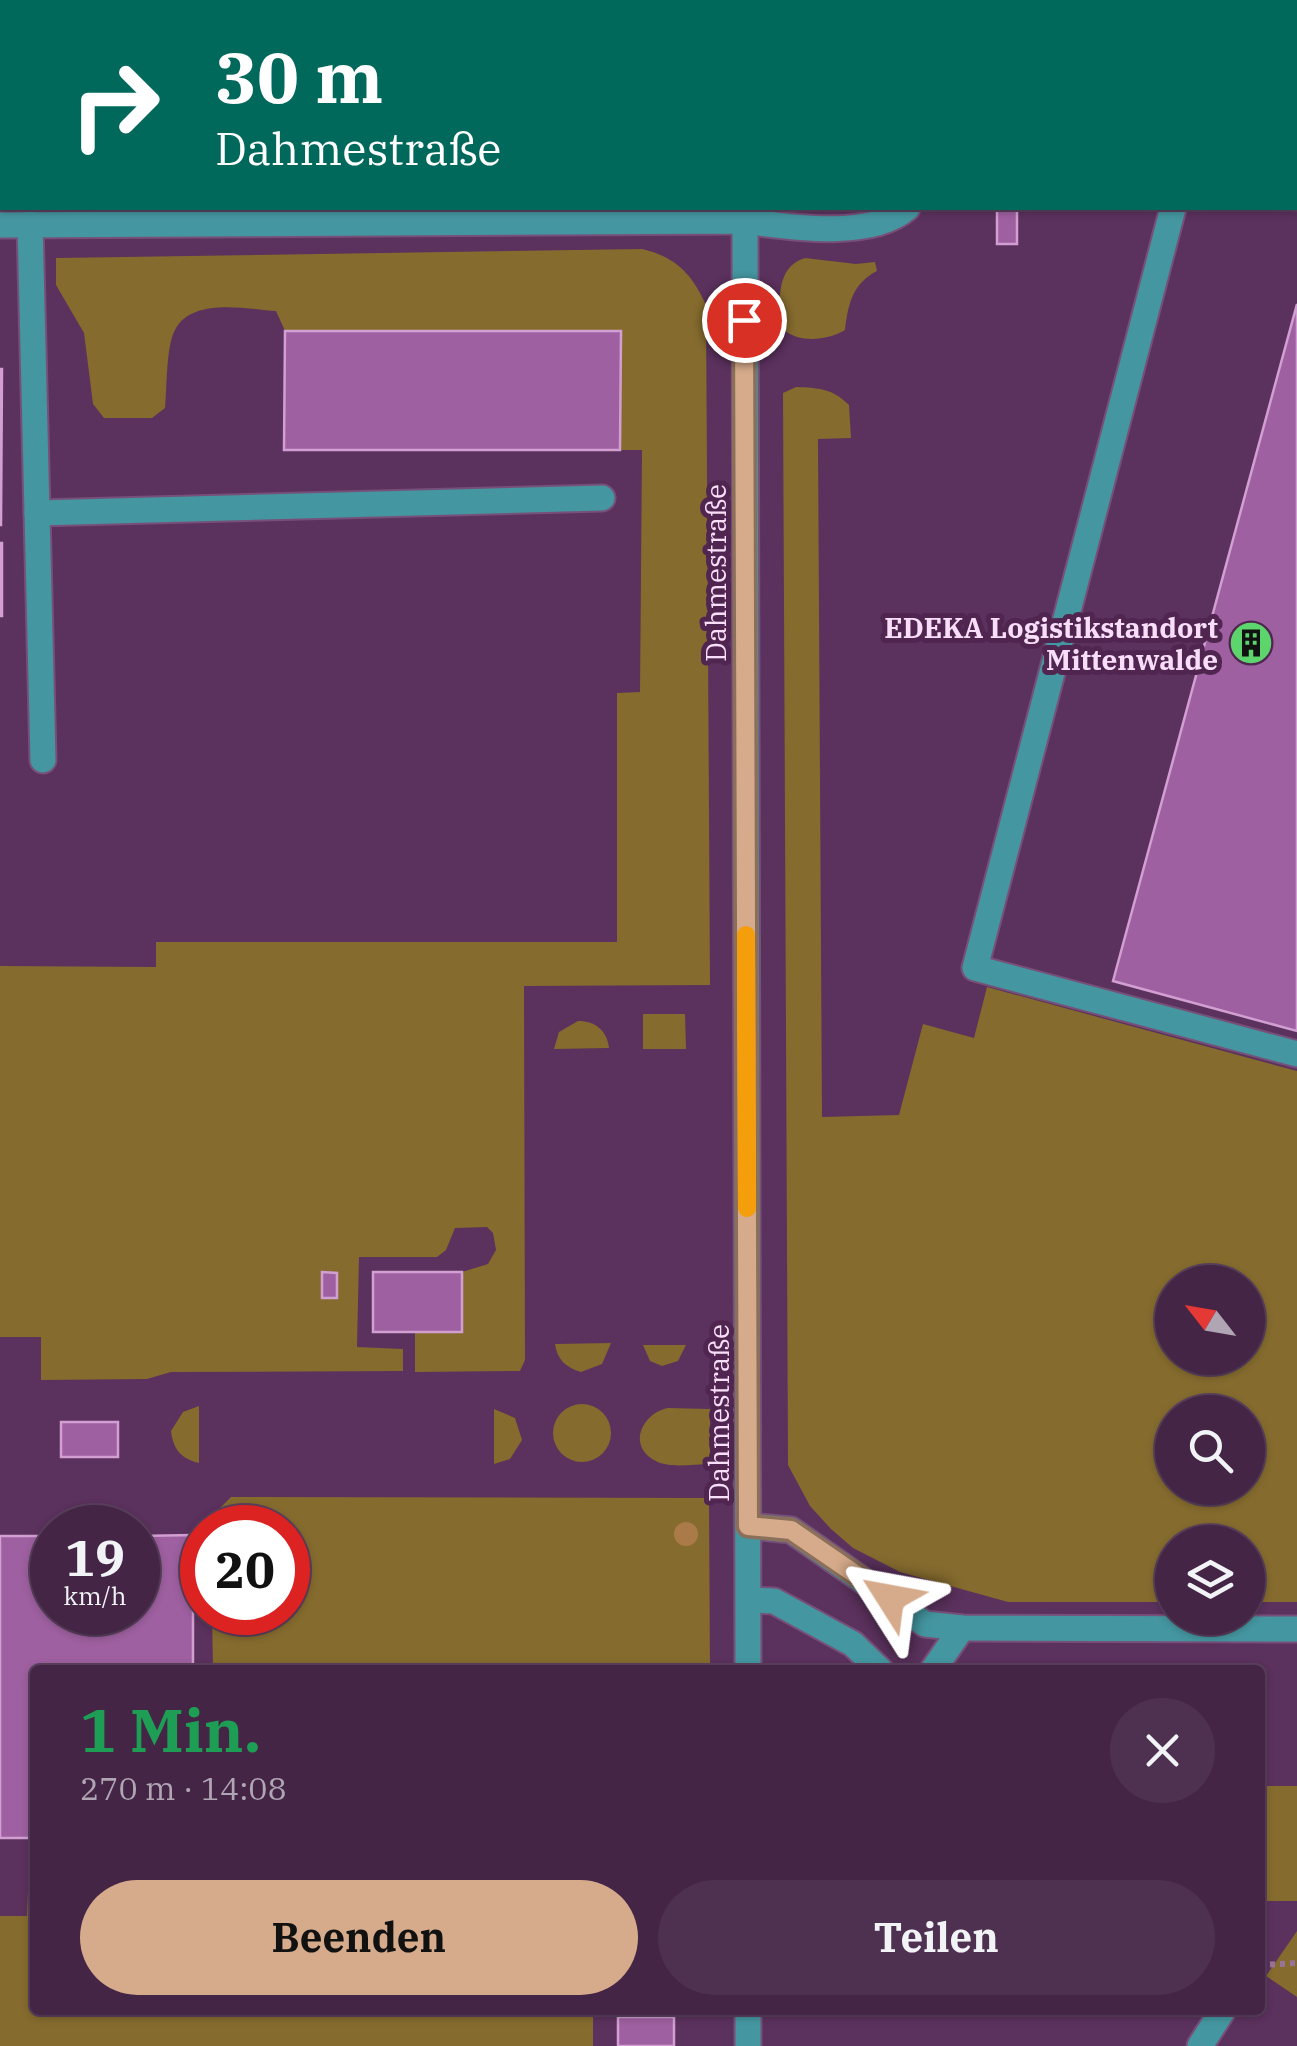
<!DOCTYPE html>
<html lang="de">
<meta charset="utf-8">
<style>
:root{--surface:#442546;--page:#4e3151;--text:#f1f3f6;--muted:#afa5b3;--line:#5c425f;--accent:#d6ab8b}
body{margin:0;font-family:"IBM Plex Serif",serif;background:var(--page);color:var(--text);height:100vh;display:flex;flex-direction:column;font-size:38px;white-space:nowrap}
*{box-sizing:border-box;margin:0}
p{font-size:32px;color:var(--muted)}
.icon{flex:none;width:55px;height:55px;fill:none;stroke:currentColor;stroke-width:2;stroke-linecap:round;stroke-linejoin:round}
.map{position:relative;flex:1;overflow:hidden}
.details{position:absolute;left:30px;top:1665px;width:1235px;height:350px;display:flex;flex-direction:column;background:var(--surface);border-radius:10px;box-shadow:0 2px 8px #0004,0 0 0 2px var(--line)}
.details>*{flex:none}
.top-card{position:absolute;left:0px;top:0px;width:1298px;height:210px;box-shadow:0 2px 8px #0004,0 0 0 2px var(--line);background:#00695c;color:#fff;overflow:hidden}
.needle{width:65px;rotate:301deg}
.tools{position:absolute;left:1155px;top:1265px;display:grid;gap:20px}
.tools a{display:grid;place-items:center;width:110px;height:110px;border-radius:50%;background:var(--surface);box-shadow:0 2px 8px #0004,0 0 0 2px var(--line);font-size:50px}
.speed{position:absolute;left:30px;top:1505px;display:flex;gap:20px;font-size:50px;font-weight:700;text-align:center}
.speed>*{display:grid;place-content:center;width:130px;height:130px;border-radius:50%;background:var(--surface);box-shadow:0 2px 8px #0004,0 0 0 2px var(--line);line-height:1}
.speed small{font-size:25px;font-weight:400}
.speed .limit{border:15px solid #d22;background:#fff;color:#111}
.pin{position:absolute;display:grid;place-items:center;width:85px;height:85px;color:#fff;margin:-42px;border:5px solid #fff;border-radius:50%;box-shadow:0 2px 10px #0007}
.me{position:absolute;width:110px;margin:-55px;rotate:304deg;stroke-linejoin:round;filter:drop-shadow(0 0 8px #0008)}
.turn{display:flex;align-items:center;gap:35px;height:210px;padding:0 50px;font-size:45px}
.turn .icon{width:130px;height:130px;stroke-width:2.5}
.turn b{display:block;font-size:70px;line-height:85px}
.round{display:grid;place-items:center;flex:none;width:105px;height:105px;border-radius:52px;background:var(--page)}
.summary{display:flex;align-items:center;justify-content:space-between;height:170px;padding:0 50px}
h1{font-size:60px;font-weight:700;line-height:75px;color:#1e9e55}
.action{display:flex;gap:20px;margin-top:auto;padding:20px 50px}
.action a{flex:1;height:115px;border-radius:60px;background:var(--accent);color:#111;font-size:40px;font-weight:700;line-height:115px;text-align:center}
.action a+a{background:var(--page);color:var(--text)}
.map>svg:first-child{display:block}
.green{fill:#856b2e;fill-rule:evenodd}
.building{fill:#9e60a0;stroke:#d19fd1;stroke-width:2.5}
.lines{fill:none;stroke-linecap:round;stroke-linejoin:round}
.minor-casing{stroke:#775079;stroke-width:29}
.path{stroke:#987499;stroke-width:6;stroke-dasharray:5 5;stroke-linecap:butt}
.minor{stroke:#4496a0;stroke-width:25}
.tree{fill:#aa7b48}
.route-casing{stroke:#8b6f5a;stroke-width:25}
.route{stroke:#d6ab8b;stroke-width:18}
.slow{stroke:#f59e0b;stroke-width:18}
.labels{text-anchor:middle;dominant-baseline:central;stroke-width:10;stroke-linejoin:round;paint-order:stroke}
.street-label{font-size:28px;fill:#f8def8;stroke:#502651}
.poi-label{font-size:28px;font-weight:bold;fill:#f8def8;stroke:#502651;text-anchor:end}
</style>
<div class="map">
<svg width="1297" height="2046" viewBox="0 0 1297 2046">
<rect width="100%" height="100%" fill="#5b315d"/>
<g class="green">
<path d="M642,249C676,257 692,274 706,305L710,985L524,986L525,1360L520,1371L415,1372V1332H462V1272L488,1264L496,1250L493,1233L487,1227L455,1228L446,1250L437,1257H359L357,1347L403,1349V1371L171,1372L147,1379L41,1380V1337H0V966L156,967V942H617V693L640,692L642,450H620V331H285L276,311C246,309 192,297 175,330C166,346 167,389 165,408L152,418H104L93,404L84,333L56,285V258Z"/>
<path d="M805,258L856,264L875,262L877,271C853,283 848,304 845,330C827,341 794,344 780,326C780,301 775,267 805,258Z"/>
<path d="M796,387C818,388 832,388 849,405L851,438L818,439L822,1117L899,1115L923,1024L974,1038L987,987L1297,1071V1602H1248V1542H1172V1602H1008L900,1572L853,1548L831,1529L810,1506L788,1465L783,393ZM1172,1282H1248V1358H1172ZM1172,1412H1248V1488H1172Z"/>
<path d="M685,1014L686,1049H643V1014Z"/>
<path d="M578,1021C596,1021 607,1031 609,1048L554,1049L559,1032Z"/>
<path d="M611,1343L602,1364L581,1372C566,1368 557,1359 555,1344Z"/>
<path d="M643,1345H686L678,1361L662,1366L650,1361Z"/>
<circle cx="582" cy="1433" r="29"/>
<path d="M199,1406V1463C181,1459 173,1449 171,1431L183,1412Z"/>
<path d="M668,1408L710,1409V1464C693,1464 668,1469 654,1460C627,1444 643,1413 668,1408Z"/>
<path d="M494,1409L515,1418L522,1440L510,1459L494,1464Z"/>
<path d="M231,1497L709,1498L710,1670H213L212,1613L288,1612V1528L212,1527L220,1508Z"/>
<rect x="1260" y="1786" width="37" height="115"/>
<path d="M28,1891H35V2010H593V2046H0V1916H27Z"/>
<path d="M1297,1931V1997L1266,1976Z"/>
</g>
<g class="building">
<rect x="997" y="208" width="20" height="36"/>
<path d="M1297,304V1031L1113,981Z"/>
<path d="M285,331H621L620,450H284Z"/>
<path d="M0,369H2L1,525H0Z"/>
<rect x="0" y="543" width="2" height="73"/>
<path d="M322,1272L337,1273V1298H322Z"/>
<rect x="373" y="1272" width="89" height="60"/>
<rect x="61" y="1422" width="57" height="35"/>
<path d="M193,1535V1670H35V1838H0V1536H52V1612H138V1536Z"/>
<rect x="618" y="2017" width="56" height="29"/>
</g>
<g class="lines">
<g class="minor-casing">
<g id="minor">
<path d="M932,0V2"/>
<path d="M1190,0L1191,2"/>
<path d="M1173,208L975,968L1297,1054"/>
<path d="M745,221L748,1670"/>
<path d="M30,224L43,760"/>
<path d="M0,225L745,221C789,227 871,240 907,208"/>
<path d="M37,513L602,498"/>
<path d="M748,1526L791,1530L925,1624L962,1628L1297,1629"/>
<path d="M749,1600L774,1601L853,1644L880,1670"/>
<path d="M933,1670L962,1628"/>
<path d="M748,2010V2046"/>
<path d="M1200,2046L1223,2010"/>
</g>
</g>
<path class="path" d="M1260,1965L1297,1963"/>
<use href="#minor" class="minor"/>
</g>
<circle class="tree" cx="686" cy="1534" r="12"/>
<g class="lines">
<g class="route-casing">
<path id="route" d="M744,320L748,1526L791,1530L890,1598"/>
</g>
<use href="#route" class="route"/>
<path class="slow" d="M746,935L747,1208"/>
</g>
<defs>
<g id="building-disc" transform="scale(2.25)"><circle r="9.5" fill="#5cd56d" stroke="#502651"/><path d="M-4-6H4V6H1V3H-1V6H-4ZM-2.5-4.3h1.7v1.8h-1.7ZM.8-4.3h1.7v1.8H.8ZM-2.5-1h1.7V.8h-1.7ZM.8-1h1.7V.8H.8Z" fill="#111"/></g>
</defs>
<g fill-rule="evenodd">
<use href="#building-disc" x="1251" y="643"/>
</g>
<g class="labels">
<g class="street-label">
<text transform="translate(715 573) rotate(-90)">Dahmestraße</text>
<text transform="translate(718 1413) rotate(-90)">Dahmestraße</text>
</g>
<g class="poi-label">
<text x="1218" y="627">EDEKA Logistikstandort<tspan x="1218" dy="32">Mittenwalde</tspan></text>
</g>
</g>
</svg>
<div class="tools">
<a><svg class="needle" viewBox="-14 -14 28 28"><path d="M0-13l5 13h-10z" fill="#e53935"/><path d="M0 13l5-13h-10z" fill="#afa5b3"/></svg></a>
<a><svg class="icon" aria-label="search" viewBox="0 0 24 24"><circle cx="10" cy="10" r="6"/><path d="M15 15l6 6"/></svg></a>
<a><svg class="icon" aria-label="layers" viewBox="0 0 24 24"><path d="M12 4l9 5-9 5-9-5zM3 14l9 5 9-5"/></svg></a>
</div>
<div class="speed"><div>19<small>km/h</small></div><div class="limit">20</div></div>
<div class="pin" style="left:744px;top:320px;background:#d93025"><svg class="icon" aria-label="arrive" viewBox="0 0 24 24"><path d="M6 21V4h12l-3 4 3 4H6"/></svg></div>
<svg class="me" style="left:890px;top:1598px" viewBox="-20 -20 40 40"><path d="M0-17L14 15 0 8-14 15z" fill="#d6ab8b" stroke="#fff" stroke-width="4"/></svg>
<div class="top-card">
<div class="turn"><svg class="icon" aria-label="right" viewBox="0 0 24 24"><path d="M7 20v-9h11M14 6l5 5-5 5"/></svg><div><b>30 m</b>Dahmestraße</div></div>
</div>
<section class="details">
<div class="summary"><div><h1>1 Min.</h1><p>270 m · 14:08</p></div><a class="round"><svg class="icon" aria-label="close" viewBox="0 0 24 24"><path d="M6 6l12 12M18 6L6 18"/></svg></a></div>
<div class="action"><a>Beenden</a><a>Teilen</a></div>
</section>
</div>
